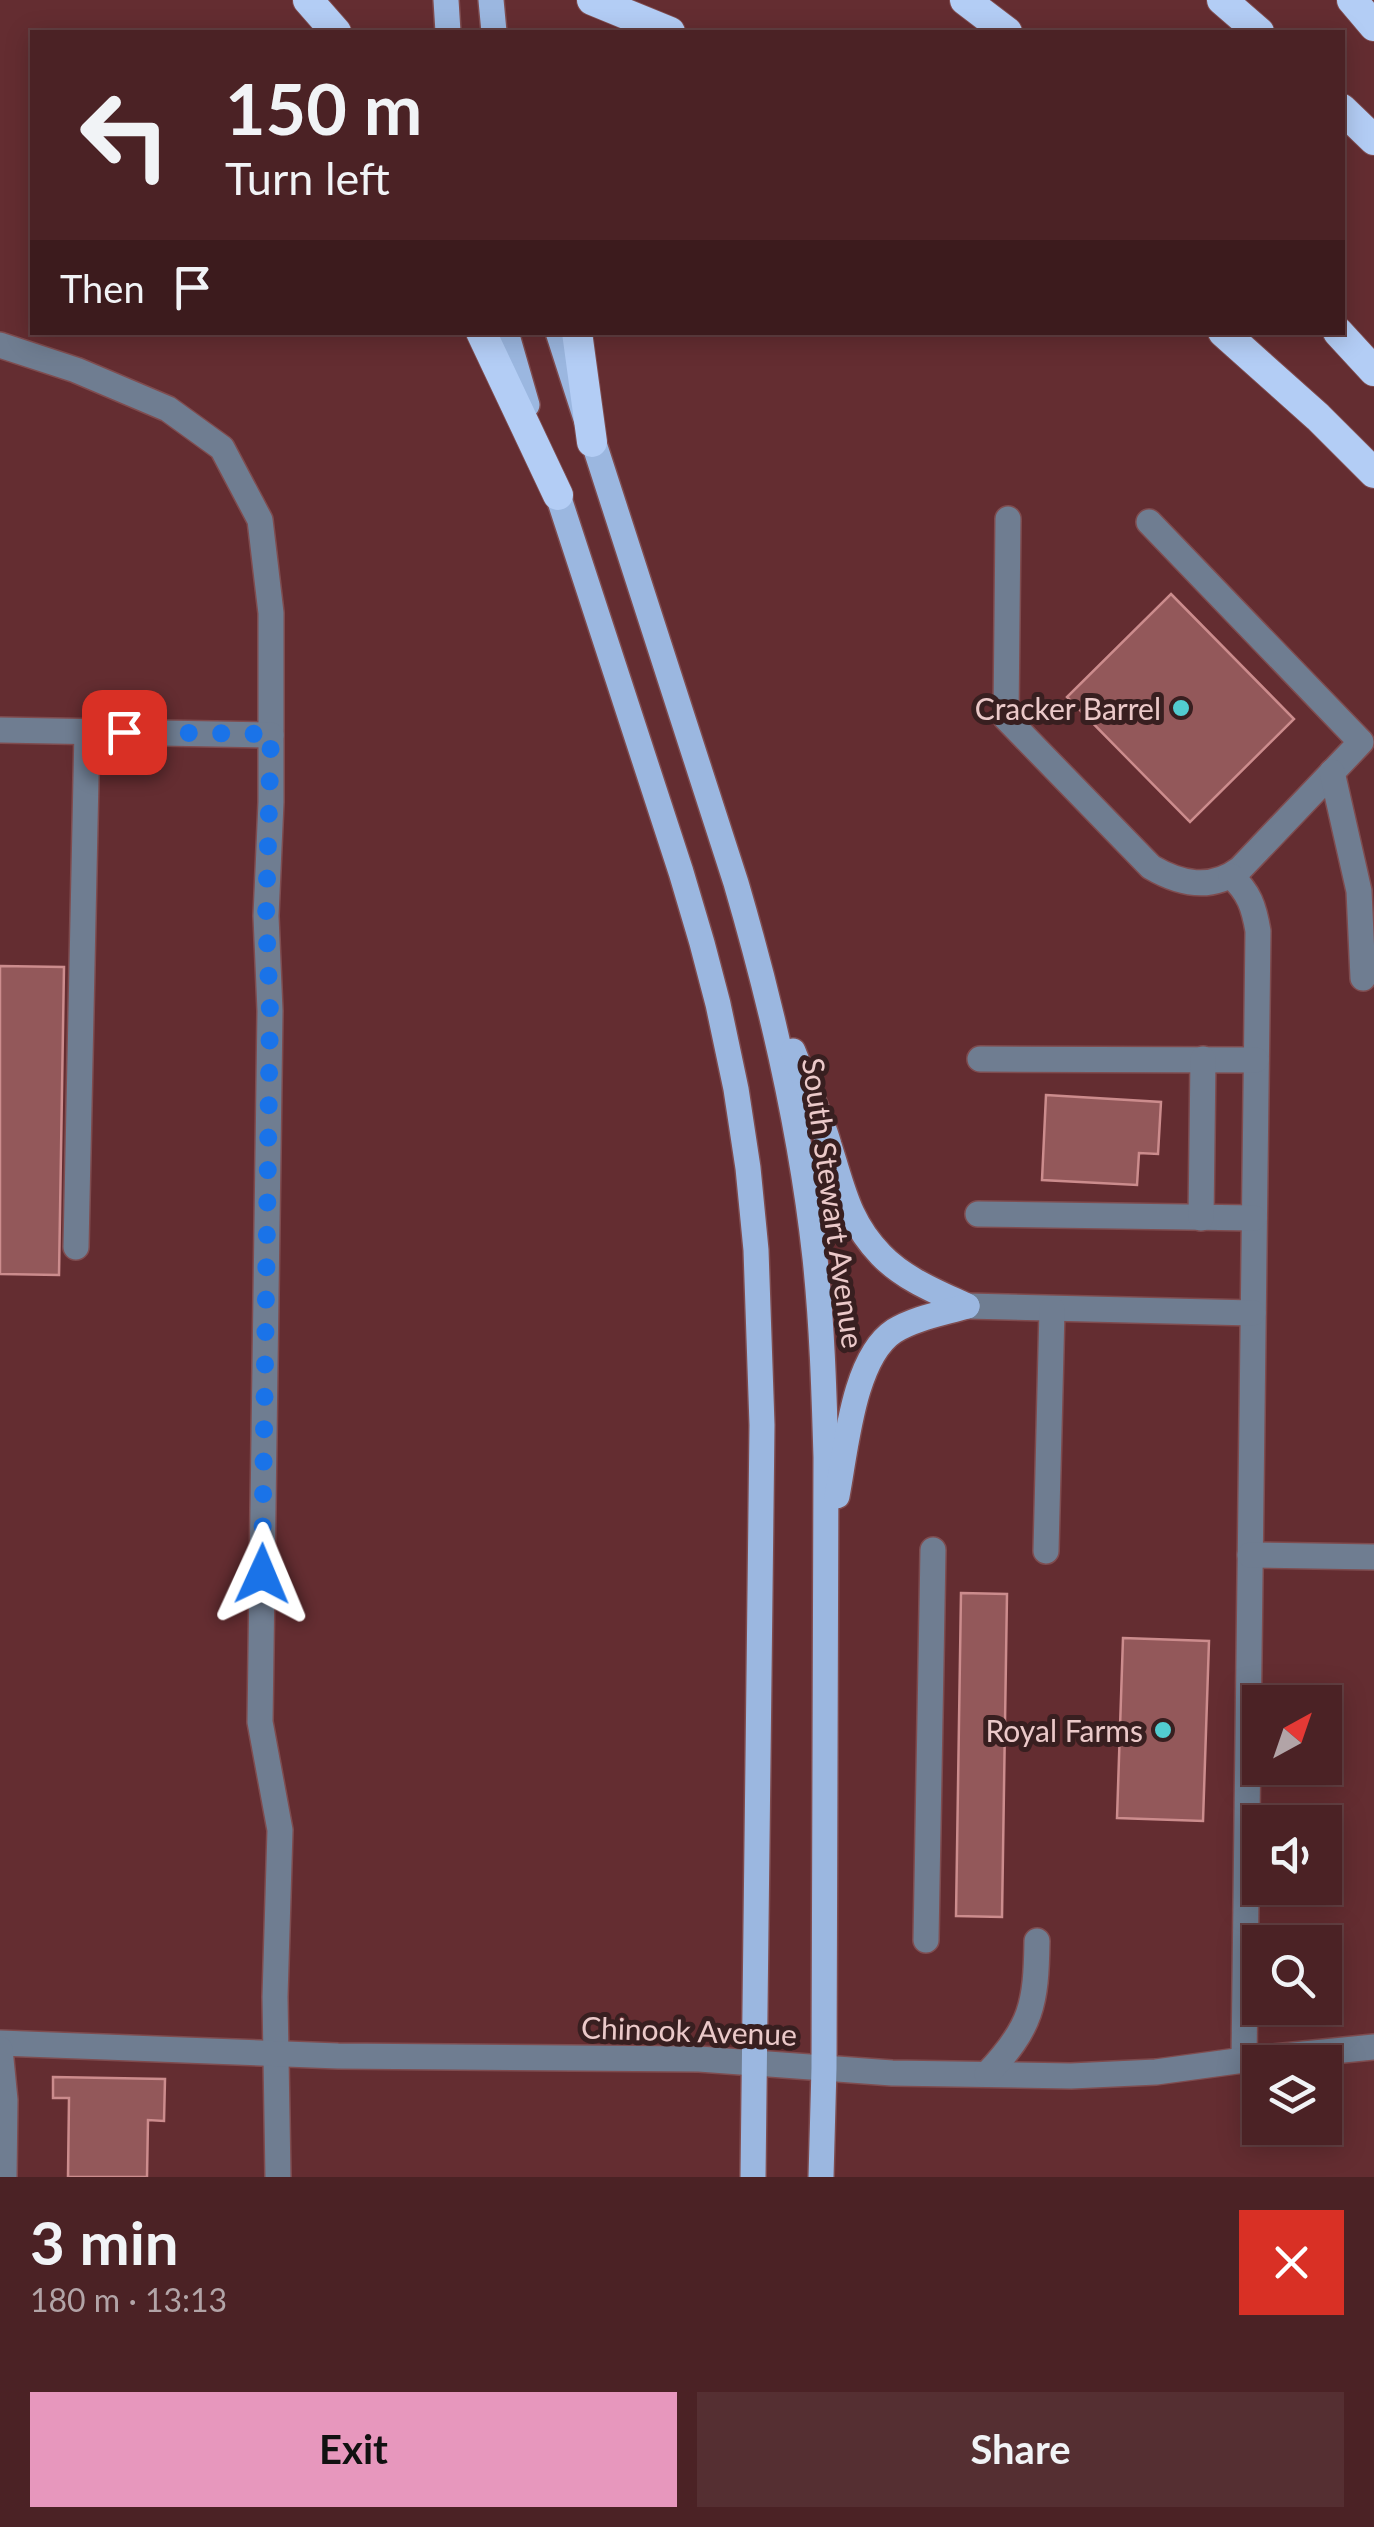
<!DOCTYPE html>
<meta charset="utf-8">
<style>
:root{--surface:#4b2225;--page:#552f32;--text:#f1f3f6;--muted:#b2a4a7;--line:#623f42;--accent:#e797bd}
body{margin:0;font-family:Lato,sans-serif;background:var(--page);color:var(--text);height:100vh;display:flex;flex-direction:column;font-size:38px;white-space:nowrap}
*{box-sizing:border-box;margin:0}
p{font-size:32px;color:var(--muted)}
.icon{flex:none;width:55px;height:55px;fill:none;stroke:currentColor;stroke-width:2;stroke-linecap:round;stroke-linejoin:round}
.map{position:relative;height:2177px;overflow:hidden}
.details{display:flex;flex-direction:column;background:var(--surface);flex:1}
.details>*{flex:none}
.top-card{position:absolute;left:30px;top:30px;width:1315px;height:305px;border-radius:0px;box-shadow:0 5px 25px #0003,0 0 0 2px var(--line);background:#4b2225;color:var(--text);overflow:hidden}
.needle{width:65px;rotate:40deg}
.fabs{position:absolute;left:1242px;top:1685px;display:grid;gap:20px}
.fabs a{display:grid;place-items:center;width:100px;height:100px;border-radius:0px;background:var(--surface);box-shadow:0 5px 25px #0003,0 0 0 2px var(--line);font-size:50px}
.pin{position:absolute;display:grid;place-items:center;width:85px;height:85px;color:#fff;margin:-42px;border-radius:20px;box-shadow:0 5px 15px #0006}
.me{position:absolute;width:110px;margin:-55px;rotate:1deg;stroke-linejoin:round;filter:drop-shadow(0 0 8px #0008)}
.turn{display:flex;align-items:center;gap:35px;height:210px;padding:0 30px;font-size:45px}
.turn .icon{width:130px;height:130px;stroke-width:2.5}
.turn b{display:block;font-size:70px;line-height:85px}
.then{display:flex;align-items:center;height:95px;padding:0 30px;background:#0003;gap:20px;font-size:38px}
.round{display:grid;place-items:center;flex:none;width:105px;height:105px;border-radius:0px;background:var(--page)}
.headline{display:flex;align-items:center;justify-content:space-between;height:170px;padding:0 30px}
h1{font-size:60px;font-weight:700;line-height:75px}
.cta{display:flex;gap:20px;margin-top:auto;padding:20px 30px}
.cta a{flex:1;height:115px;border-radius:0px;background:var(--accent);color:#111;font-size:40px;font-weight:700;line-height:115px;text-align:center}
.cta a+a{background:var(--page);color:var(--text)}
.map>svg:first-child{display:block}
.building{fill:#93585a;stroke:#cc8c8d;stroke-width:2.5}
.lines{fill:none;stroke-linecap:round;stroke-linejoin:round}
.minor-casing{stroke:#7f4c4f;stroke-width:28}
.major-casing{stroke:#7f4c4f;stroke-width:28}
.highway-casing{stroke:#7f4c4f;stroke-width:32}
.minor{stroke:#6f7d91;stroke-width:25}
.major{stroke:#9bb7e0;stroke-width:25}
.highway{stroke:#b3cdf5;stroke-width:30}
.route{stroke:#1a73e8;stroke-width:18;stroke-dasharray:0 32.4}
.poi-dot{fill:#52ccd0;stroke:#381f20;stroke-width:4}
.labels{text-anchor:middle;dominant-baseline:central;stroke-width:10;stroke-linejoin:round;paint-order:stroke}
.poi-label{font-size:30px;fill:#ebc9c9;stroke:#381f20;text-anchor:end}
.street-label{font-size:30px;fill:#ebc9c9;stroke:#381f20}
</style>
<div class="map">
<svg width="1374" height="2177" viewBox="0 0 1374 2177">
<rect width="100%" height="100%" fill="#642d31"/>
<g class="building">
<path d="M1171,594L1294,719L1190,822L1067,697Z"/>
<path d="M0,966L64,967L59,1275L0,1274Z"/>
<path d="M1046,1095L1161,1102L1158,1154L1139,1153L1137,1185L1042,1180Z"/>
<path d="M961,1593L1007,1594L1002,1917L956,1916Z"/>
<path d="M1123,1638L1209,1641L1203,1821L1117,1818Z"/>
<path d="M53,2077L165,2079L164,2121L148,2120L147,2177H68L69,2098H53Z"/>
</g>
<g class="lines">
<g class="minor-casing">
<g id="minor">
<path d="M0,345L76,370L168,409L222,448L260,520L271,613V802L266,916L270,1011L260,1722L280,1830L275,1997L278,2177"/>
<path d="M1008,519L1006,718L1151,867C1180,884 1211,891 1240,869L1361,742L1149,522"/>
<path d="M0,730L271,735"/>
<path d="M1332,772L1359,891L1363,978"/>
<path d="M1231,876C1249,892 1254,907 1258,931L1244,2060"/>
<path d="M980,1059L1256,1060"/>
<path d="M978,1214L1254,1218"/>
<path d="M1201,1218L1203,1059"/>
<path d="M76,1247L87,731"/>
<path d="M967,1306L1253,1313"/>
<path d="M1046,1551L1052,1309"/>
<path d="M1250,1555L1374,1557"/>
<path d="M926,1940L933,1550"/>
<path d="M0,2043L338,2056L699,2059L892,2073L1071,2076L1156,2072L1244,2060L1374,2047"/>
<path d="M0,2049L5,2100L4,2177"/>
<path d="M987,2074C1032,2027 1036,2004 1037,1941"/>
</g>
</g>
<g class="major-casing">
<g id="major">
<path d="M446,0L448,32"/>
<path d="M491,0L494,32"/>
<path d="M506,332L527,405"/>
<path d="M558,332L736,883C772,1006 801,1130 815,1258C822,1324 824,1390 826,1457L824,2068L821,2177"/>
<path d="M553,480L681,872L702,943L718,1004L736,1089L748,1168L756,1250L762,1425L753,2177"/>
<path d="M793,1051C805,1082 820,1113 829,1145C843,1188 848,1221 881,1255C904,1279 937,1292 967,1306"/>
<path d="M837,1496C846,1450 853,1358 894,1331C915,1318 944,1313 967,1306"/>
</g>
</g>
<g class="highway-casing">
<g id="highway">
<path d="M308,0L336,32"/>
<path d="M592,0L670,32"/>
<path d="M965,0L1007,32"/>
<path d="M1222,0L1259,32"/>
<path d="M1352,0L1374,26"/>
<path d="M1342,109L1374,140"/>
<path d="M481,332L558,495"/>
<path d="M577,332L592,442"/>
<path d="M1223,332L1318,417L1374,473"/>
<path d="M1338,332L1374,371"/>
</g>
</g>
<use href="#minor" class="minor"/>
<use href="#major" class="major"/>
<use href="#highway" class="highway"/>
</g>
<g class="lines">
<path class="route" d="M124,732L271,734L266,916L270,1012L262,1574"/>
</g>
<g class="poi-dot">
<circle cx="1181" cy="708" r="10"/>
<circle cx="1163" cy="1730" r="10"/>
</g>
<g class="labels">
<g class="poi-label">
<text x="1161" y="708">Cracker Barrel</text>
<text x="1143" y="1730">Royal Farms</text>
</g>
<g class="street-label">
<text transform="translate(834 1203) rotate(82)">South Stewart Avenue</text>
<text transform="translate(689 2030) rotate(2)">Chinook Avenue</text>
</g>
</g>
</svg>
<div class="fabs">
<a><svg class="needle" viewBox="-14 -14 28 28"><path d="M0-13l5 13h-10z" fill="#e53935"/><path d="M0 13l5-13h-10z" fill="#b2a4a7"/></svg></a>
<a><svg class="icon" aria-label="sound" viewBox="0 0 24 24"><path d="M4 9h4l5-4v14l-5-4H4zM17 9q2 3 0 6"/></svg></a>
<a><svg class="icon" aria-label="search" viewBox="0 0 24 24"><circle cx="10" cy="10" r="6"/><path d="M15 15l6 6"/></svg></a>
<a><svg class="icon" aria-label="layers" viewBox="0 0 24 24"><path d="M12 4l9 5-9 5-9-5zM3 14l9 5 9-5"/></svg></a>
</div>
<div class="pin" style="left:124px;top:732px;background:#d93025"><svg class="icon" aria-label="arrive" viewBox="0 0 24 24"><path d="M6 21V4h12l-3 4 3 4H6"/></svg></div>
<svg class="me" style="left:262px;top:1574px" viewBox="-20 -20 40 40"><path d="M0-17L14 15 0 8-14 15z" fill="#1a73e8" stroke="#fff" stroke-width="4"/></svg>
<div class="top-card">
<div class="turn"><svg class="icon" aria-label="left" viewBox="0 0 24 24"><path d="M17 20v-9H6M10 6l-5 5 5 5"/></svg><div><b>150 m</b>Turn left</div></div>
<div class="then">Then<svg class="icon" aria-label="arrive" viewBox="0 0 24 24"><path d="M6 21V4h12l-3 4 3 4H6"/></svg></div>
</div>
</div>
<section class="details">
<div class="headline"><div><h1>3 min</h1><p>180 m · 13:13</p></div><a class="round" style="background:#d93025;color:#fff"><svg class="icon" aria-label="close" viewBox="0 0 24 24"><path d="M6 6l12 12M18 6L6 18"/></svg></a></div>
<div class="cta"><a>Exit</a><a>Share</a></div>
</section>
